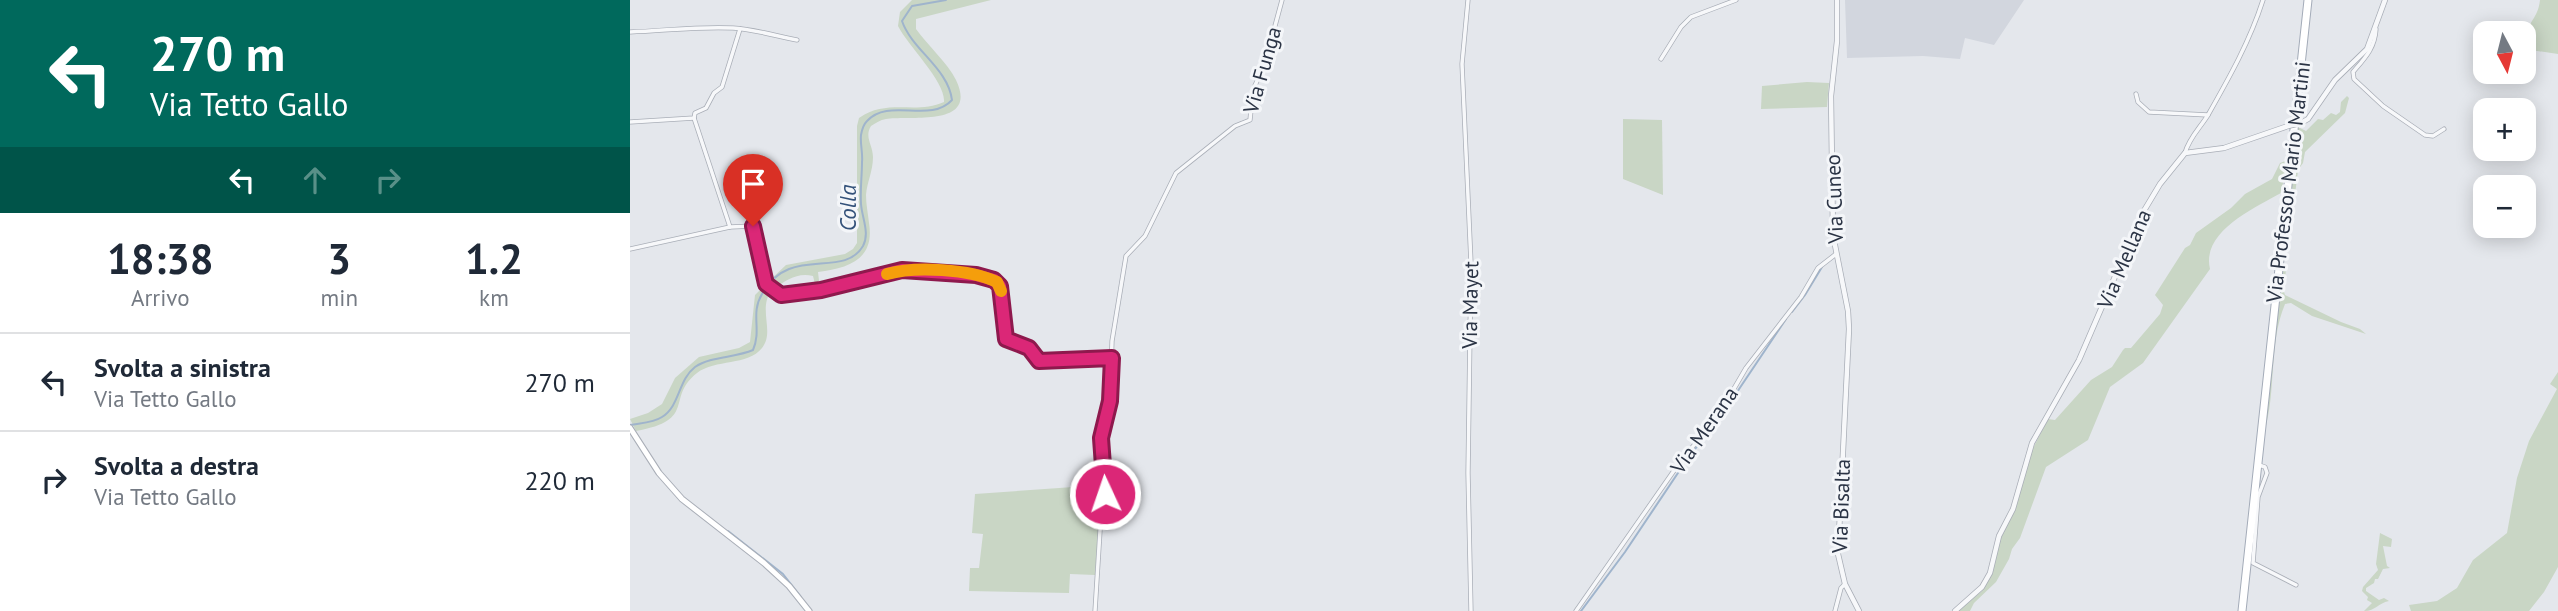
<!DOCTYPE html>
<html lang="it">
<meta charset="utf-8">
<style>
:root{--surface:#fff;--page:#f6f6f7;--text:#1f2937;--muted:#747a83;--line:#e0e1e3}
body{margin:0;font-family:"PT Sans",sans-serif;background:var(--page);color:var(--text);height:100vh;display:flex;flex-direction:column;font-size:26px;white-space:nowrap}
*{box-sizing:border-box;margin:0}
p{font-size:23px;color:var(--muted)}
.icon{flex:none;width:38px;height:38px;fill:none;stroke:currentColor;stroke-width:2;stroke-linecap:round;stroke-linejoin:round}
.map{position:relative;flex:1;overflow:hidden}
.side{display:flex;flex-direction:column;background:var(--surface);width:630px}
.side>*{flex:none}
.hud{background:#00695c;color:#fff;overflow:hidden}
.needle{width:46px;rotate:173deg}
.buttons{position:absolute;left:1843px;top:21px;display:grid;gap:14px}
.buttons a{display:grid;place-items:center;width:63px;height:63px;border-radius:14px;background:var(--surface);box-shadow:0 4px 18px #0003;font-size:35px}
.pin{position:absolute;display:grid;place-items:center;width:60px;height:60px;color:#fff;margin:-72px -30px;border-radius:50% 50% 50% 0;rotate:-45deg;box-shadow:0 0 7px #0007}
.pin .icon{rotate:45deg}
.me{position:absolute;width:77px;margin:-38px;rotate:357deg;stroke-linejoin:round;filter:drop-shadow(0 0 5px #0008)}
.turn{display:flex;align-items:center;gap:24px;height:147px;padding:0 35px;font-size:32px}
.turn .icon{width:91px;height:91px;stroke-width:2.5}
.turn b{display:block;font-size:49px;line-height:60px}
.lanes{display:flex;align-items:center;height:66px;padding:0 35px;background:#0003;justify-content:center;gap:35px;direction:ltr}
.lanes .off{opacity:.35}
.eta{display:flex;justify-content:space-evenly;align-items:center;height:119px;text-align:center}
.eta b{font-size:42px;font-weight:800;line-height:49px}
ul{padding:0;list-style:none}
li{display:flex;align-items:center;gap:21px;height:98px;padding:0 35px;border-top:2px solid var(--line)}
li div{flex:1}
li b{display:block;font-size:26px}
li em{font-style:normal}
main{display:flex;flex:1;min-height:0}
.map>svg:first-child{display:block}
.built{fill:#d2d6de}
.green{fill:#c9d6c5}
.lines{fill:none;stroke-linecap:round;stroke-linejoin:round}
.stream{stroke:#9fb4cc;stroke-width:2}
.minor-casing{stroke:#a9aeb7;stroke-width:5}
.tertiary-casing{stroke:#a9aeb7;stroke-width:6}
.secondary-casing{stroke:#a9aeb7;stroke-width:7}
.primary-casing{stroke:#a3abb8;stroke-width:9}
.minor{stroke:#f7f8fa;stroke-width:3.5}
.tertiary{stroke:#f7f8fa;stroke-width:4.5}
.secondary{stroke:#fff;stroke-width:5}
.primary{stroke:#fff;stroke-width:7}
.tertiary-bridge-casing{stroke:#a9aeb7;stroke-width:6;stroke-linecap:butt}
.tertiary-bridge{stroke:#f7f8fa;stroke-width:4.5}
.route-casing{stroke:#8e194d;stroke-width:18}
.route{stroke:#db2777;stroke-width:12}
.slow{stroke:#f59e0b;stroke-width:12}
.labels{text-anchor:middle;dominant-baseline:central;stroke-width:6;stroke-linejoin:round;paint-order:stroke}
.street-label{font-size:21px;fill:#2b3445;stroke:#f4f6f9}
.water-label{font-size:23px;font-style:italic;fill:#34527a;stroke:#f4f6f9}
</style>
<main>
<section class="side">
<div class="hud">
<div class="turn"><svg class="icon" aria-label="left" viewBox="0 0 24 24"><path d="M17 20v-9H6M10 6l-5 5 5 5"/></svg><div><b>270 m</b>Via Tetto Gallo</div></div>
<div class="lanes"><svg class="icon" aria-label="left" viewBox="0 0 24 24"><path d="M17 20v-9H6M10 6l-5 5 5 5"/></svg><svg class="icon off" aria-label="ahead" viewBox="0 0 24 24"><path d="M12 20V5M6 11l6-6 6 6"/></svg><svg class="icon off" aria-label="right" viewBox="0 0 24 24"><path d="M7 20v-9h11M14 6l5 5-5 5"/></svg></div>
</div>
<div class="eta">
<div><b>18:38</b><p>Arrivo</p></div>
<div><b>3</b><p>min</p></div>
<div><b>1.2</b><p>km</p></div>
</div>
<ul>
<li><svg class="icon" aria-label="left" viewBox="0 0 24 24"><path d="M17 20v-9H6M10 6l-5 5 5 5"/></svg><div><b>Svolta a sinistra</b><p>Via Tetto Gallo</p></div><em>270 m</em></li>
<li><svg class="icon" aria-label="right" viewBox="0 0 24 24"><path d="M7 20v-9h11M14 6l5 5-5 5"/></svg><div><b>Svolta a destra</b><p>Via Tetto Gallo</p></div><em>220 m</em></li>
</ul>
</section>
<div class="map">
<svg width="1928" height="611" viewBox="0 0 1928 611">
<rect width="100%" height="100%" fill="#e4e7ec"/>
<path class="built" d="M1215,0H1394L1364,45L1335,38L1330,59L1293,56L1217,58Z"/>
<g class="green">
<path d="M282,0H361L286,19V29C298,46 317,62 326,80C349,128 280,115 256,119C250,120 246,123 241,126C234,137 243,145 243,157C243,171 237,182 236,195C236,204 238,214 239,223C245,260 218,268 188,272L190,289L186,288L183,276C168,272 156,280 144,289L138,282L156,265L215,254L223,249L227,243V126L229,118C258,98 286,115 314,102C316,82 278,46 268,26L270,12Z"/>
<path d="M1910,0H1928V54L1894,49C1893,24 1908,21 1910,0Z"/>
<path d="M1177,82L1199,83L1197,107L1131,109L1132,86Z"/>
<path d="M1717,96L1719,98L1715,113L1675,152L1673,163L1668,170L1665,195L1661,200L1653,267L1656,268L1654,292L1655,295L1711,322L1730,329L1736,334L1682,316L1661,303L1655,304C1638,345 1647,391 1634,433L1665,146L1670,142L1666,137L1668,127L1676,131L1688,119L1693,120L1701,113L1706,115L1710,112L1711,102Z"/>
<path d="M993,119L1032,120L1033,195L993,179Z"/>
<path d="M1658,160L1651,193C1624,208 1571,232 1580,269L1513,363L1480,387L1458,440L1416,467L1390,538L1382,549L1379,559L1366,582L1344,603L1340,611H1328L1352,591L1362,573L1370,536L1385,508L1398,458L1418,419L1425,420L1461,380L1482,367L1493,350L1495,348H1501L1530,314L1533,305L1525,295L1555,248L1560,245L1566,233L1601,208L1615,194L1642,179L1650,163Z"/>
<path d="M134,286L141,291C128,310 145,332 132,348C118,366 85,359 67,373C35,398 68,420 6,431L0,419L18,413L32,404L45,378L69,357L109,348L120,342L125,295Z"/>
<path d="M1928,372V567L1914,592L1899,611H1781L1779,605L1807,601L1827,588L1843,560L1877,533L1887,478L1899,441L1927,389L1920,384Z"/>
<path d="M472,485L465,575L440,574L439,593L339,591L340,568H349L353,534L342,533L345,494Z"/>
<path d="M1750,533L1762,539L1761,547L1753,546L1757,566L1760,568L1753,569L1748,579H1745L1744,583L1736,588V591L1749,600L1754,598L1759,601C1748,603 1746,611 1734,611L1742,603L1737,600L1738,597L1732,591L1733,587L1748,570L1746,564Z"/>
</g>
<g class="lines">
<g class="stream">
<path d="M1162,312L1175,295L1192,267"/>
<path d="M0,425C10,423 23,423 32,417C50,406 48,380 65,367C81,356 105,358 123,350C132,329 120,314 132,294C159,244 213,280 233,246C240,233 232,218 231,204C230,190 232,176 232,162C233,153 230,144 231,135C232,129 233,125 237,121C259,97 300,124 322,100C318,68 282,50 272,21L282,6L316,0"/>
<path d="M98,531L153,574L171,597"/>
<path d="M951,611L995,552L1058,458L1091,416L1156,319"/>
</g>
<g class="minor-casing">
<g id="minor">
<path d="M838,0L832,64L841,263L838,473L841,611"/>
<path d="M1746,29C1745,48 1735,58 1723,72L1724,79L1753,106L1795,135L1803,136L1814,129"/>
<path d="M0,32C34,31 68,26 103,28C123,29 146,36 167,40"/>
<path d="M1031,59L1051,27L1061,17L1106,0"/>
<path d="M1506,94L1508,102L1519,112L1578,115"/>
<path d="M64,118L100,227"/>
<path d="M0,122L64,118L65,113L76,108L84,93L92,87L110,29"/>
<path d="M1555,153C1559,138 1570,128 1578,115C1599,78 1620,41 1633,0"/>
<path d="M0,249L100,227L123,226L136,284L151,295L191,290L272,270L347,275L364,280L370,286L376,339L399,348L409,361L482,358"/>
<path d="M1629,465L1635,467L1637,473L1628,497L1623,563L1666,585"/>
<path d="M465,611L471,515L475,494L472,429L480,401L482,341L496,256L515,236L546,173L605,126L620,120L623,90L635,63L652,0"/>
<path d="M946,611L1050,462L1088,416L1116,368L1171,297L1188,268L1206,254"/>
<path d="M1205,611L1211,588L1215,584"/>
</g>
</g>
<g class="tertiary-casing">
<g id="tertiary">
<path d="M1207,0V41L1201,96L1203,235L1218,311L1219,329L1208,554L1215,584L1229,611"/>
<path d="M1671,123L1678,119L1705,80L1737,49L1755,0"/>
<path d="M1325,611L1352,587L1360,573L1369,536L1383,509L1402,443L1449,360L1512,214L1530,184L1555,153L1594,148L1658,126"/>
</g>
</g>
<g class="secondary-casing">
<path id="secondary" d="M0,428L29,473L52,499L134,563L159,586L179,611"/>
</g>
<g class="primary-casing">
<path id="primary" d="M1612,611L1678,0"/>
</g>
<use href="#minor" class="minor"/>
<use href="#tertiary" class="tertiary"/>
<use href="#secondary" class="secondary"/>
<use href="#primary" class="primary"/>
<g class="tertiary-bridge-casing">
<path id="tertiary-bridge" d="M1658,126L1671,123"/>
</g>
<use href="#tertiary-bridge" class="tertiary-bridge"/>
</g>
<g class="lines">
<g class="route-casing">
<path id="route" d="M123,226L136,284L151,295L191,290L272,270L346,275L364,280L370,286L376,339L399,348L409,361L482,358L480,401L471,438L475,494"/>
</g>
<use href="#route" class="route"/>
<path class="slow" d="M257,274C285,266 340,269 367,282L371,291"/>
</g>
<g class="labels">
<g class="street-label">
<text transform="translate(632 70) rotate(-74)">Via Funga</text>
<text transform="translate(1658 182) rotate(-83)">Via Professor Mario Martini</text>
<text transform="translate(1204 199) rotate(-92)">Via Cuneo</text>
<text transform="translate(1494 259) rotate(-67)">Via Mellana</text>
<text transform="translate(840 305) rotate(-89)">Via Mayet</text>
<text transform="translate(1074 430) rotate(-55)">Via Merana</text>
<text transform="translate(1211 506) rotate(-88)">Via Bisalta</text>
</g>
<g class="water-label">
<text transform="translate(217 208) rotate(-90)">Colla</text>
</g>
</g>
</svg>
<div class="buttons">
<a><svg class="needle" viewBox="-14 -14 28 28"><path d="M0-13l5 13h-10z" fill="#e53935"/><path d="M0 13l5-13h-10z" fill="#747a83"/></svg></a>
<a>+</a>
<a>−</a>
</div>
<div class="pin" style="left:123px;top:226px;background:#d93025"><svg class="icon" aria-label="arrive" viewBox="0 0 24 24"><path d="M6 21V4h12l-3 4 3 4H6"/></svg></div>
<svg class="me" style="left:475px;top:494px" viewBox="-20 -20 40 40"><circle r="17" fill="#db2777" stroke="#fff" stroke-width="3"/><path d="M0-11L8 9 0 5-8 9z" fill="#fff"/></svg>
</div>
</main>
